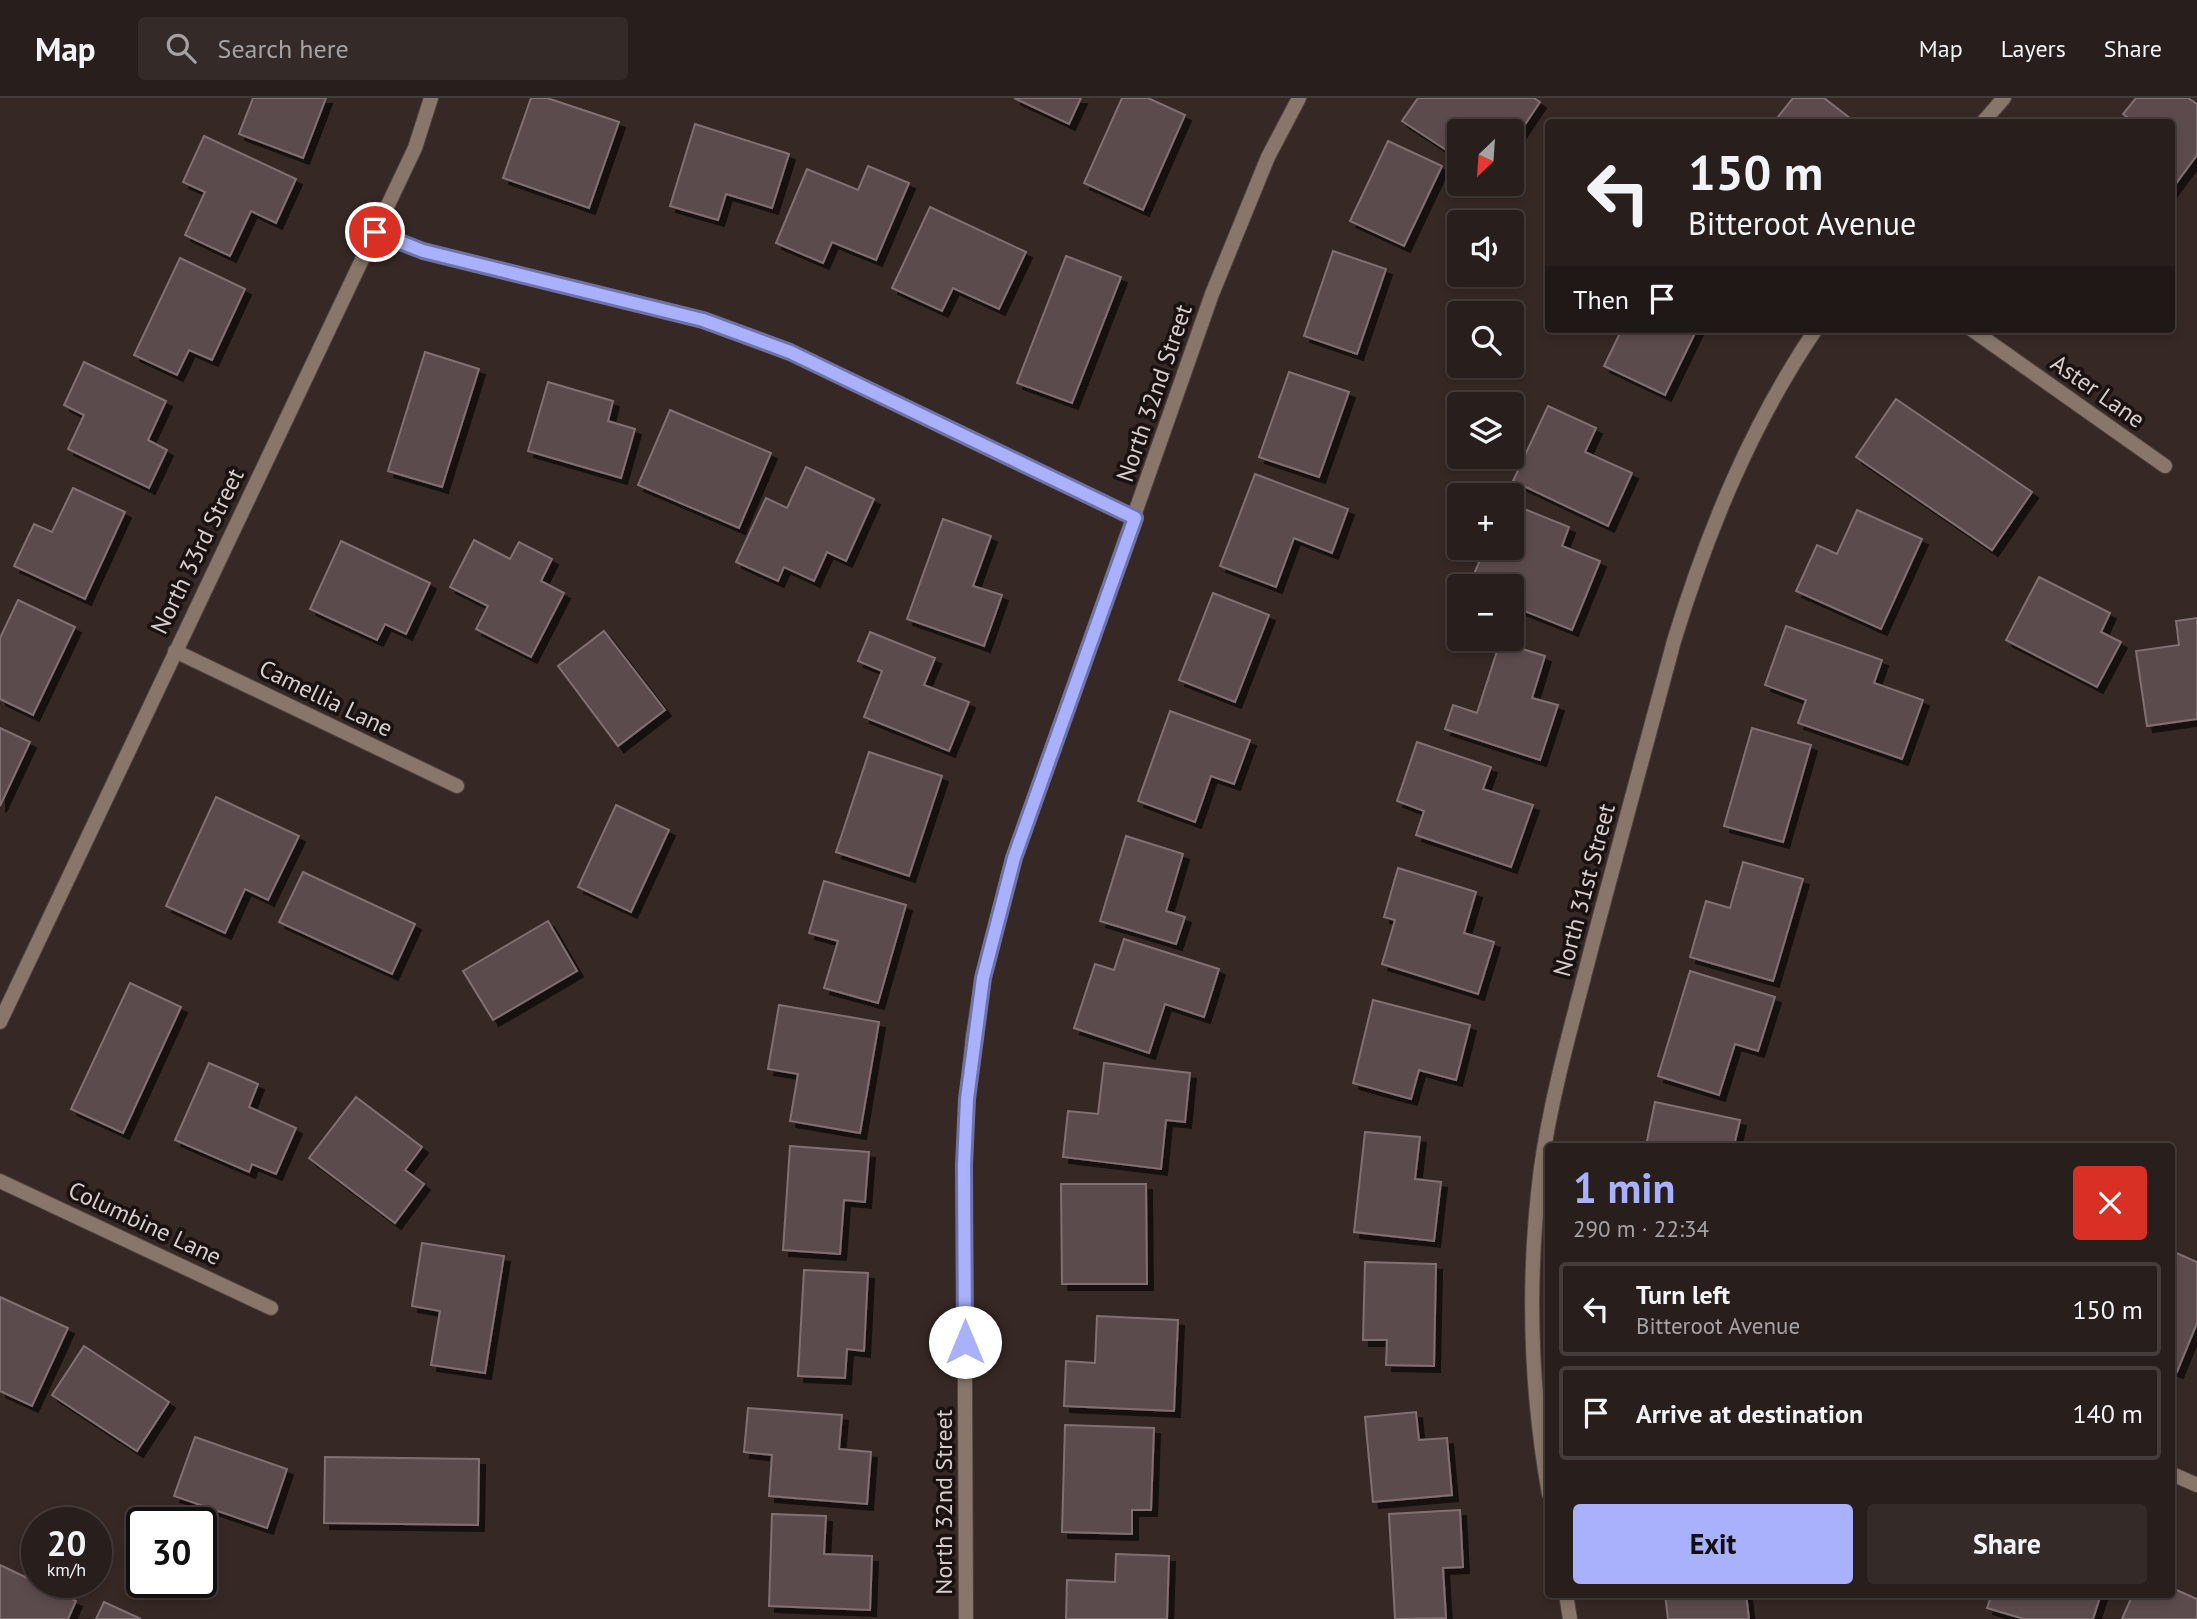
<!DOCTYPE html>
<meta charset="utf-8">
<style>
:root{--surface:#281e1c;--page:#342b29;--text:#f1f3f6;--muted:#a5a2a3;--line:#443c3b;--accent:#a9b0fc}
body{margin:0;font-family:"PT Sans",sans-serif;background:var(--page);color:var(--text);height:100vh;display:flex;flex-direction:column;font-size:26px;white-space:nowrap}
*{box-sizing:border-box;margin:0}
p{font-size:23px;color:var(--muted)}
.icon{flex:none;width:38px;height:38px;fill:none;stroke:currentColor;stroke-width:2;stroke-linecap:round;stroke-linejoin:round}
.map{position:relative;flex:1;overflow:hidden}
.side{position:absolute;left:1545px;top:1045px;width:630px;height:455px;display:flex;flex-direction:column;background:var(--surface);border-radius:7px;box-shadow:0 4px 10px #0003,0 0 0 2px var(--line)}
.side>*{flex:none}
.guide{position:absolute;left:1545px;top:21px;width:630px;height:214px;border-radius:7px;box-shadow:0 4px 10px #0003,0 0 0 2px var(--line);background:#281e1c;color:var(--text);overflow:hidden}
.needle{width:46px;rotate:205deg}
.buttons{position:absolute;left:1447px;top:21px;display:grid;gap:14px}
.buttons a{display:grid;place-items:center;width:77px;height:77px;border-radius:7px;background:var(--surface);box-shadow:0 4px 10px #0003,0 0 0 2px var(--line);font-size:35px}
.speed{position:absolute;left:21px;top:1409px;display:flex;gap:14px;font-size:35px;font-weight:700;text-align:center}
.speed>*{display:grid;place-content:center;width:91px;height:91px;border-radius:50%;background:var(--surface);box-shadow:0 4px 10px #0003,0 0 0 2px var(--line);line-height:1}
.speed small{font-size:18px;font-weight:400}
.speed .limit{border:4px solid #111;border-radius:10px;background:#fff;color:#111}
.pin{position:absolute;display:grid;place-items:center;width:60px;height:60px;color:#fff;margin:-30px;border:4px solid #fff;border-radius:50%;box-shadow:0 2px 7px #0007}
.me{position:absolute;width:77px;margin:-38px;rotate:0deg;stroke-linejoin:round;filter:drop-shadow(0 0 5px #0008)}
.turn{display:flex;align-items:center;gap:24px;height:147px;padding:0 28px;font-size:32px}
.turn .icon{width:91px;height:91px;stroke-width:2.5}
.turn b{display:block;font-size:49px;line-height:60px}
.then{display:flex;align-items:center;height:66px;padding:0 28px;background:#0003;gap:14px;font-size:26px}
.round{display:grid;place-items:center;flex:none;width:74px;height:74px;border-radius:7px;background:var(--page)}
.headline{display:flex;align-items:center;justify-content:space-between;height:119px;padding:0 28px}
h1{font-size:42px;font-weight:800;line-height:52px;color:var(--accent)}
.button{display:flex;gap:14px;margin-top:auto;padding:14px 28px}
.button a{flex:1;height:80px;border-radius:7px;background:var(--accent);color:#111;font-size:28px;font-weight:800;line-height:80px;text-align:center}
.button a+a{background:var(--page);color:var(--text)}
ul{padding:0;list-style:none}
li{display:flex;align-items:center;gap:21px;height:94px;margin:0 14px 10px;padding:0 14px;border:4px solid var(--line);border-radius:7px}
li div{flex:1}
li b{display:block;font-size:26px}
li em{font-style:normal}
header{display:flex;align-items:center;gap:42px;box-sizing:border-box;height:98px;padding:0 35px;background:var(--surface);border-bottom:2px solid var(--line)}
header strong{font-size:33px}
nav{display:flex;gap:38px;margin-inline-start:auto;font-size:24px}
.search{width:490px;height:63px;background:var(--page);display:flex;align-items:center;gap:18px;box-sizing:border-box;padding:0 24px;border-radius:7px;color:var(--muted);font-size:26px}
.map>svg:first-child{display:block}
.building{fill:#5b4b4d;stroke:#817072;stroke-width:2;filter:url(#shadow)}
.lines{fill:none;stroke-linecap:round;stroke-linejoin:round}
.minor-casing{stroke:#504340;stroke-width:16}
.minor{stroke:#89766a;stroke-width:14}
.route-casing{stroke:#6e72a4;stroke-width:18}
.route{stroke:#a9b0fc;stroke-width:12}
.labels{text-anchor:middle;dominant-baseline:central;stroke-width:7;stroke-linejoin:round;paint-order:stroke}
.street-label{font-size:24px;fill:#d8cfcd;stroke:#191211}
</style>
<header>
<strong>Map</strong>
<div class="search"><svg class="icon" aria-label="search" viewBox="0 0 24 24"><circle cx="10" cy="10" r="6"/><path d="M15 15l6 6"/></svg>Search here</div>
<nav><a>Map</a><a>Layers</a><a>Share</a></nav>
</header>
<div class="map">
<svg width="2197" height="1521" viewBox="0 0 2197 1521">
<defs>
<filter id="shadow"><feDropShadow dx="6" dy="6" stdDeviation="0" flood-color="#0009"/></filter>
</defs>
<rect width="100%" height="100%" fill="#362825"/>
<g class="building">
<path d="M253,0H326L303,60L239,36Z"/>
<path d="M531,0H547L619,24L589,110L503,80Z"/>
<path d="M1014,0H1081L1069,26Z"/>
<path d="M1122,0H1148L1185,17L1143,112L1084,85Z"/>
<path d="M1418,0H1534L1540,4L1512,46V33H1460V61L1402,23Z"/>
<path d="M1793,0H1824L1855,24H1774Z"/>
<path d="M2136,0H2188L2197,6V57L2172,91V24H2134L2123,16Z"/>
<path d="M695,26L789,56L772,110L726,96L718,122L670,108Z"/>
<path d="M204,38L296,81L276,125L251,113L230,158L185,137L205,94L183,84Z"/>
<path d="M1388,43L1442,68L1404,148L1350,123Z"/>
<path d="M868,68L909,85L876,162L832,144L823,165L776,145L807,71L858,92Z"/>
<path d="M930,109L1026,154L999,211L953,190L942,213L892,190Z"/>
<path d="M1333,153L1386,171L1357,256L1304,238Z"/>
<path d="M1066,158L1121,179L1072,305L1017,285Z"/>
<path d="M180,160L245,191L212,262L189,252L177,277L134,257Z"/>
<path d="M1622,231H1697L1665,297L1604,268Z"/>
<path d="M425,254L479,271L442,389L388,373Z"/>
<path d="M84,264L166,303L148,342L167,352L149,390L68,351L84,317L64,307Z"/>
<path d="M1289,274L1349,294L1319,379L1259,359Z"/>
<path d="M548,284L613,303L608,323L635,331L621,380L528,353Z"/>
<path d="M1896,301L2032,394L1992,452L1856,359Z"/>
<path d="M1548,308L1596,330L1585,354L1632,375L1608,428L1513,383Z"/>
<path d="M670,312L771,355L739,430L638,387Z"/>
<path d="M806,369L874,401L846,463L827,454L814,483L784,469L778,483L736,464L766,400L787,410Z"/>
<path d="M1255,376L1348,411L1332,455L1294,440L1276,489L1220,468Z"/>
<path d="M73,390L125,414L85,501L14,468L34,426L52,434Z"/>
<path d="M1512,406L1569,429L1562,448L1600,463L1572,532L1512,508V488H1469L1485,450H1512Z"/>
<path d="M1857,412L1922,441L1881,531L1796,493L1817,447L1837,456Z"/>
<path d="M943,421L991,438L973,488L1002,497L984,548L907,521Z"/>
<path d="M474,442L510,461L519,444L552,461L541,483L564,495L531,559L476,531L488,508L450,489Z"/>
<path d="M341,443L430,485L406,536L385,526L377,542L310,511Z"/>
<path d="M2039,479L2110,515L2101,534L2121,544L2097,589L2006,542Z"/>
<path d="M1213,495L1269,517L1235,604L1179,582Z"/>
<path d="M18,502L75,529L33,617L0,601V540Z"/>
<path d="M2197,520V621L2147,628L2136,553L2179,547L2176,523Z"/>
<path d="M1786,528L1882,562L1874,585L1923,602L1902,661L1798,625L1806,602L1765,587Z"/>
<path d="M604,533L665,612L618,648L558,568Z"/>
<path d="M870,534L935,560L924,587L969,604L949,653L864,619L882,573L858,563Z"/>
<path d="M1500,544L1545,558L1532,600L1558,607L1540,662L1445,631L1453,607L1477,615Z"/>
<path d="M1170,613L1250,642L1234,686L1211,678L1195,724L1138,703Z"/>
<path d="M0,630L30,644L0,708Z"/>
<path d="M1752,630L1811,647L1783,744L1724,728Z"/>
<path d="M1417,644L1491,669L1483,691L1533,707L1511,769L1416,737L1424,713L1397,703Z"/>
<path d="M869,654L942,678L909,778L836,754Z"/>
<path d="M216,699L299,738L268,802L245,791L225,835L166,808Z"/>
<path d="M616,707L669,732L631,814L578,789Z"/>
<path d="M1126,738L1183,756L1166,813L1185,819L1176,846L1100,823Z"/>
<path d="M1743,764L1803,781L1773,883L1690,859L1706,803L1730,810Z"/>
<path d="M1398,770L1476,794L1464,835L1494,844L1478,896L1382,866L1395,822L1384,819Z"/>
<path d="M303,774L415,826L392,876L279,824Z"/>
<path d="M824,783L906,807L878,905L824,890L838,843L809,835Z"/>
<path d="M548,823L577,873L493,922L463,873Z"/>
<path d="M1124,841L1219,871L1204,919L1165,906L1149,955L1074,930L1095,866L1114,872Z"/>
<path d="M1690,873L1775,899L1758,953L1735,946L1719,997L1658,978Z"/>
<path d="M130,885L181,909L123,1035L71,1011Z"/>
<path d="M1373,902L1470,927L1456,982L1419,972L1411,1001L1353,985Z"/>
<path d="M779,907L879,924L860,1035L790,1023L798,976L768,971Z"/>
<path d="M209,965L258,986L249,1009L296,1030L276,1076L252,1066L249,1074L175,1042Z"/>
<path d="M1104,965L1190,975L1185,1024L1166,1022L1161,1071L1063,1059L1068,1013L1098,1016Z"/>
<path d="M356,999L422,1049L405,1072L424,1086L395,1125L309,1060Z"/>
<path d="M1655,1004L1740,1022L1734,1048H1646Z"/>
<path d="M1365,1034L1420,1039L1415,1081L1441,1084L1434,1143L1354,1134Z"/>
<path d="M790,1048L869,1054L865,1104L844,1102L840,1156L783,1152Z"/>
<path d="M1061,1086H1146L1147,1186H1062Z"/>
<path d="M422,1145L504,1158L485,1275L431,1267L440,1213L412,1208Z"/>
<path d="M2172,1153L2197,1164V1225L2177,1274L2172,1272Z"/>
<path d="M1365,1164L1436,1166L1434,1268L1386,1267L1387,1242H1363Z"/>
<path d="M804,1172L868,1175L864,1253L847,1251L845,1280L798,1278Z"/>
<path d="M0,1199L68,1230L32,1308L0,1293Z"/>
<path d="M1097,1218L1178,1222L1174,1313L1064,1308L1066,1263L1095,1265Z"/>
<path d="M84,1248L169,1304L137,1353L52,1297Z"/>
<path d="M748,1310L842,1317L839,1351L871,1354L867,1406L769,1398L772,1357L744,1354Z"/>
<path d="M1416,1314L1419,1342L1447,1340L1452,1397L1373,1404L1365,1319Z"/>
<path d="M1065,1327L1154,1330L1151,1412H1132V1436L1062,1434Z"/>
<path d="M195,1339L287,1371L267,1430L174,1398Z"/>
<path d="M325,1359L479,1361L478,1427L324,1425Z"/>
<path d="M1460,1412L1463,1469L1443,1470L1446,1520L1395,1521L1389,1416Z"/>
<path d="M772,1416L826,1418L824,1456L872,1458L870,1512L769,1508Z"/>
<path d="M1116,1456L1169,1458L1167,1521H1066L1067,1482L1115,1484Z"/>
<path d="M0,1467L76,1503L68,1521H0Z"/>
<path d="M2172,1490L2197,1501V1521H2122L2133,1496H2172Z"/>
<path d="M1665,1496H1746L1749,1521H1668Z"/>
<path d="M1992,1496H2101L2093,1521H2024L1987,1510Z"/>
<path d="M104,1504L141,1521H96Z"/>
</g>
<g class="lines">
<g class="minor-casing">
<g id="minor">
<path d="M1983,24L2004,0"/>
<path d="M375,134L423,153L703,222L790,254L1135,420"/>
<path d="M1971,231L2165,368"/>
<path d="M175,553L457,688"/>
<path d="M0,924L415,50L431,0"/>
<path d="M0,1083L271,1210"/>
<path d="M2172,1376L2197,1387"/>
<path d="M1549,1396C1530,1289 1527,1178 1541,1070C1552,993 1574,919 1593,844C1620,743 1647,643 1674,543C1708,432 1751,327 1816,231"/>
<path d="M1566,1496L1570,1521"/>
<path d="M966,1521L964,1067L967,1001L973,938L983,880L1014,759L1212,196L1268,59L1299,0"/>
</g>
</g>
<use href="#minor" class="minor"/>
</g>
<g class="lines">
<g class="route-casing">
<path id="route" d="M375,134L423,153L703,222L790,254L1135,420L1014,760L983,880L967,1001L964,1067L965,1244"/>
</g>
<use href="#route" class="route"/>
</g>
<g class="labels">
<g class="street-label">
<text transform="translate(2098 293) rotate(35)">Aster Lane</text>
<text transform="translate(1154 295) rotate(-71)">North 32nd Street</text>
<text transform="translate(197 453) rotate(-64)">North 33rd Street</text>
<text transform="translate(326 600) rotate(26)">Camellia Lane</text>
<text transform="translate(1584 792) rotate(-75)">North 31st Street</text>
<text transform="translate(145 1125) rotate(25)">Columbine Lane</text>
<text transform="translate(943 1404) rotate(-90)">North 32nd Street</text>
</g>
</g>
</svg>
<div class="buttons">
<a><svg class="needle" viewBox="-14 -14 28 28"><path d="M0-13l5 13h-10z" fill="#e53935"/><path d="M0 13l5-13h-10z" fill="#a5a2a3"/></svg></a>
<a><svg class="icon" aria-label="sound" viewBox="0 0 24 24"><path d="M4 9h4l5-4v14l-5-4H4zM17 9q2 3 0 6"/></svg></a>
<a><svg class="icon" aria-label="search" viewBox="0 0 24 24"><circle cx="10" cy="10" r="6"/><path d="M15 15l6 6"/></svg></a>
<a><svg class="icon" aria-label="layers" viewBox="0 0 24 24"><path d="M12 4l9 5-9 5-9-5zM3 14l9 5 9-5"/></svg></a>
<a>+</a>
<a>−</a>
</div>
<div class="speed"><div>20<small>km/h</small></div><div class="limit">30</div></div>
<div class="pin" style="left:375px;top:134px;background:#d93025"><svg class="icon" aria-label="arrive" viewBox="0 0 24 24"><path d="M6 21V4h12l-3 4 3 4H6"/></svg></div>
<svg class="me" style="left:965px;top:1244px" viewBox="-20 -20 40 40"><circle r="19" fill="#fff"/><path d="M0-13L10 11 0 6-10 11z" fill="#a9b0fc"/></svg>
<div class="guide">
<div class="turn"><svg class="icon" aria-label="left" viewBox="0 0 24 24"><path d="M17 20v-9H6M10 6l-5 5 5 5"/></svg><div><b>150 m</b>Bitteroot Avenue</div></div>
<div class="then">Then<svg class="icon" aria-label="arrive" viewBox="0 0 24 24"><path d="M6 21V4h12l-3 4 3 4H6"/></svg></div>
</div>
<section class="side">
<div class="headline"><div><h1>1 min</h1><p>290 m · 22:34</p></div><a class="round" style="background:#d93025;color:#fff"><svg class="icon" aria-label="close" viewBox="0 0 24 24"><path d="M6 6l12 12M18 6L6 18"/></svg></a></div>
<ul>
<li><svg class="icon" aria-label="left" viewBox="0 0 24 24"><path d="M17 20v-9H6M10 6l-5 5 5 5"/></svg><div><b>Turn left</b><p>Bitteroot Avenue</p></div><em>150 m</em></li>
<li><svg class="icon" aria-label="arrive" viewBox="0 0 24 24"><path d="M6 21V4h12l-3 4 3 4H6"/></svg><div><b>Arrive at destination</b></div><em>140 m</em></li>
</ul>
<div class="button"><a>Exit</a><a>Share</a></div>
</section>
</div>
